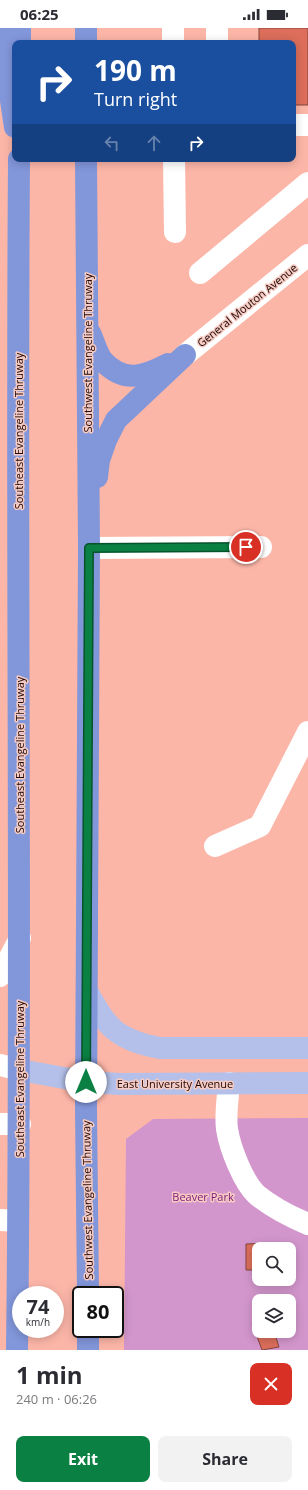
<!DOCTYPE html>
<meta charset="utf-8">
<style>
:root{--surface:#fff;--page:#f2f2f3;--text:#2b2b33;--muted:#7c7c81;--accent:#0b8043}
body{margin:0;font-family:"Open Sans",sans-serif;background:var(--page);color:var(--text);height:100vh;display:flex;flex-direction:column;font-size:15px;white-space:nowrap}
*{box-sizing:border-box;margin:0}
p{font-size:13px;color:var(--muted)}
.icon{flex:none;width:22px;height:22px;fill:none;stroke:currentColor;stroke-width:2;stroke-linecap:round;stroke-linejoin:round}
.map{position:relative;height:1322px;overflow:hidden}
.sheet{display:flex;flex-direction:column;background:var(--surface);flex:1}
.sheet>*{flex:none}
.hud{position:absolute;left:12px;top:12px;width:284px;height:122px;border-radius:8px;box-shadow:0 2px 10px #0003;background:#1a4fa0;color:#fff;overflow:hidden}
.controls{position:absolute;left:252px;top:1214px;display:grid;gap:8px}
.controls a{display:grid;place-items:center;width:44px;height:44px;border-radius:8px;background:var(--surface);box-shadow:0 2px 10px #0003;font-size:20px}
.speed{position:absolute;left:12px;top:1258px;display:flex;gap:8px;font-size:20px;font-weight:700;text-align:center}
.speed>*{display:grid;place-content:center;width:52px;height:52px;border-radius:50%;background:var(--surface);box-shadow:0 2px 10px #0003;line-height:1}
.speed small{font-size:10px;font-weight:400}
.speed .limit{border:2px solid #111;border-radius:6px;background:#fff;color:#111}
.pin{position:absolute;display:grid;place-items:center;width:34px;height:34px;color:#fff;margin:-17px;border:2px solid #fff;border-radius:50%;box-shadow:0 1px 4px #0007}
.me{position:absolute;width:44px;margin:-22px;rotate:0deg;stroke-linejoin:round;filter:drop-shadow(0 0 3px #0008)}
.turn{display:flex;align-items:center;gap:14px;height:84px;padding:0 16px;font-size:18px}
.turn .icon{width:52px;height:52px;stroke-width:2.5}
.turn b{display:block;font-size:28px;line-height:34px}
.lanes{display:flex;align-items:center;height:38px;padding:0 16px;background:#0003;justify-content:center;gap:20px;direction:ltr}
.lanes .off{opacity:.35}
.round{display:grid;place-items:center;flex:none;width:42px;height:42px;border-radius:8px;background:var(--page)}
.overview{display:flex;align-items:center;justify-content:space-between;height:68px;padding:0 16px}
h1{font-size:24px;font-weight:700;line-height:30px}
.cta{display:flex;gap:8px;margin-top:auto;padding:8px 16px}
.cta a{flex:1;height:46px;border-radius:8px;background:var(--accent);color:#fff;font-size:16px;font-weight:700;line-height:46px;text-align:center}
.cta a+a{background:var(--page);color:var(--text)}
.status{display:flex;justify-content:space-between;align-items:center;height:28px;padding:0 20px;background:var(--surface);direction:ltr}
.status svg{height:11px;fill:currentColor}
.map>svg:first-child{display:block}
.green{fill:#d396cc;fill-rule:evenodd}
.building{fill:#dc6e5b;stroke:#80443a}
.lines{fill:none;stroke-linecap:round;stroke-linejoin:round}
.minor{stroke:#fff;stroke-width:22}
.major{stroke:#b4c0e9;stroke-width:22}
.highway{stroke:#8296da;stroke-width:22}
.route-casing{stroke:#07532c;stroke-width:10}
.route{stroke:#0b8043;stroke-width:7}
.labels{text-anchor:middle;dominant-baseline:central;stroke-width:3;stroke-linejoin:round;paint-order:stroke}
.street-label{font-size:11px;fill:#200805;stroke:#f6cbc3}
.park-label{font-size:11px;fill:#7e1778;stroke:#f6cbc3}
</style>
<div class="status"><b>06:25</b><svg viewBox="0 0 49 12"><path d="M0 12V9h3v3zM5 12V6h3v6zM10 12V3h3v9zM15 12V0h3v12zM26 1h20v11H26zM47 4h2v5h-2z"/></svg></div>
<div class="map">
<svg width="308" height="1322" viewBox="0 0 308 1322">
<rect width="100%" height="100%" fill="#fcb6a8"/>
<path class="green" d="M308,1090V1322H124L126,1111L153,1091ZM259,1221H289V1251H259ZM259,1273H289V1303H259Z"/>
<g class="building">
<path d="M259,0H308V77H293V15H259Z"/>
<path d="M273,1215V1221H259V1242H246V1216Z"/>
<path d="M259,1292V1303H274L279,1319L262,1322L252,1295Z"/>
</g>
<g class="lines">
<g class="minor">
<path d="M173,0V15"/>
<path d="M217,0V15"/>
<path d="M293,97H308"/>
<path d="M174,131L175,204"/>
<path d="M200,245L308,155"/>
<path d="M185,327L308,227"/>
<path d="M89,520L261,519"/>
<path d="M215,818L260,798L308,704"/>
<path d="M0,948L20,910"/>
<path d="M0,1037L20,1042"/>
<path d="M229,1055C228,1070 225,1086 227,1101C230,1120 243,1154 257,1167C272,1179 291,1189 308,1196"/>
<path d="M0,1096H20"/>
<path d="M0,1192L18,1193"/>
</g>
<g class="major">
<path d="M87,963C108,1001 116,1011 160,1020H308"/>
<path d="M20,1042L86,1054L120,1056L308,1055"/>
</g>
<g class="highway">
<path d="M0,0L15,99"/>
<path d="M86,0V15"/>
<path d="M20,15V0"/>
<path d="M86,131L89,520L86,1080L88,1267"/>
<path d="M90,305C94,313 97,326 103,333C124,356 145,348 168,336"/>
<path d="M97,449L99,432L106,412L116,392L185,327"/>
<path d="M88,1301V1322"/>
<path d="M17,1322C22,925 16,528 19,131"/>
</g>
</g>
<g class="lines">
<g class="route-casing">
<path id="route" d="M86,1054L89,520L246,519"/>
</g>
<use href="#route" class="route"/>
</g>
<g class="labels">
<g class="street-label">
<text transform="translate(247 277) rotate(-39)">General Mouton Avenue</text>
<text transform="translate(87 325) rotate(-90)">Southwest Evangeline Thruway</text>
<text transform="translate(18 403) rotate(-90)">Southeast Evangeline Thruway</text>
<text transform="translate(19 727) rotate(-90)">Southeast Evangeline Thruway</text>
<text transform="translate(19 1051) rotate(-90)">Southeast Evangeline Thruway</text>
<text x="175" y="1055">East University Avenue</text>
<text transform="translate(87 1172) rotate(-91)">Southwest Evangeline Thruway</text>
</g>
<g class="park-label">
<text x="203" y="1168">Beaver Park</text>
</g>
</g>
</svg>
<div class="controls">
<a><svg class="icon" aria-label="search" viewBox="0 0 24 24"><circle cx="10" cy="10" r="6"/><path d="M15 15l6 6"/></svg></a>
<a><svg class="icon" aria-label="layers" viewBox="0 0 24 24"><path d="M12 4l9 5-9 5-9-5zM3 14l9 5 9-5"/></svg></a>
</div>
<div class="speed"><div>74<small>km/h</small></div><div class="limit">80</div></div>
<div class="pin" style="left:246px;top:519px;background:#d93025"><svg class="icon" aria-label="arrive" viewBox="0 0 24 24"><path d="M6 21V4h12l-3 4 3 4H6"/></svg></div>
<svg class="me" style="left:86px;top:1054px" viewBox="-20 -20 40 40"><circle r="19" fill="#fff"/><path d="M0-13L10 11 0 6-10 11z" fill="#0b8043"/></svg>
<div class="hud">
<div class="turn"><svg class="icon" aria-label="right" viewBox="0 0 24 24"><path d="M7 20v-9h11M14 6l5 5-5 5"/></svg><div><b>190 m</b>Turn right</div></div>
<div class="lanes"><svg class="icon off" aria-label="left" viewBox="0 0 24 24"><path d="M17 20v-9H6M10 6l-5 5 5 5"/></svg><svg class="icon off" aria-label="ahead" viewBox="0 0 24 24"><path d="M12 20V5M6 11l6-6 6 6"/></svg><svg class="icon" aria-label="right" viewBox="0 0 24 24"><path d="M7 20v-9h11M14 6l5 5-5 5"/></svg></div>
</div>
</div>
<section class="sheet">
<div class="overview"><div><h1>1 min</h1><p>240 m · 06:26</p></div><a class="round" style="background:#d93025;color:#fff"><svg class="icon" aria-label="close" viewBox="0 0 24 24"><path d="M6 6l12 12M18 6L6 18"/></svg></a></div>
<div class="cta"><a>Exit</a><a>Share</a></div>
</section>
